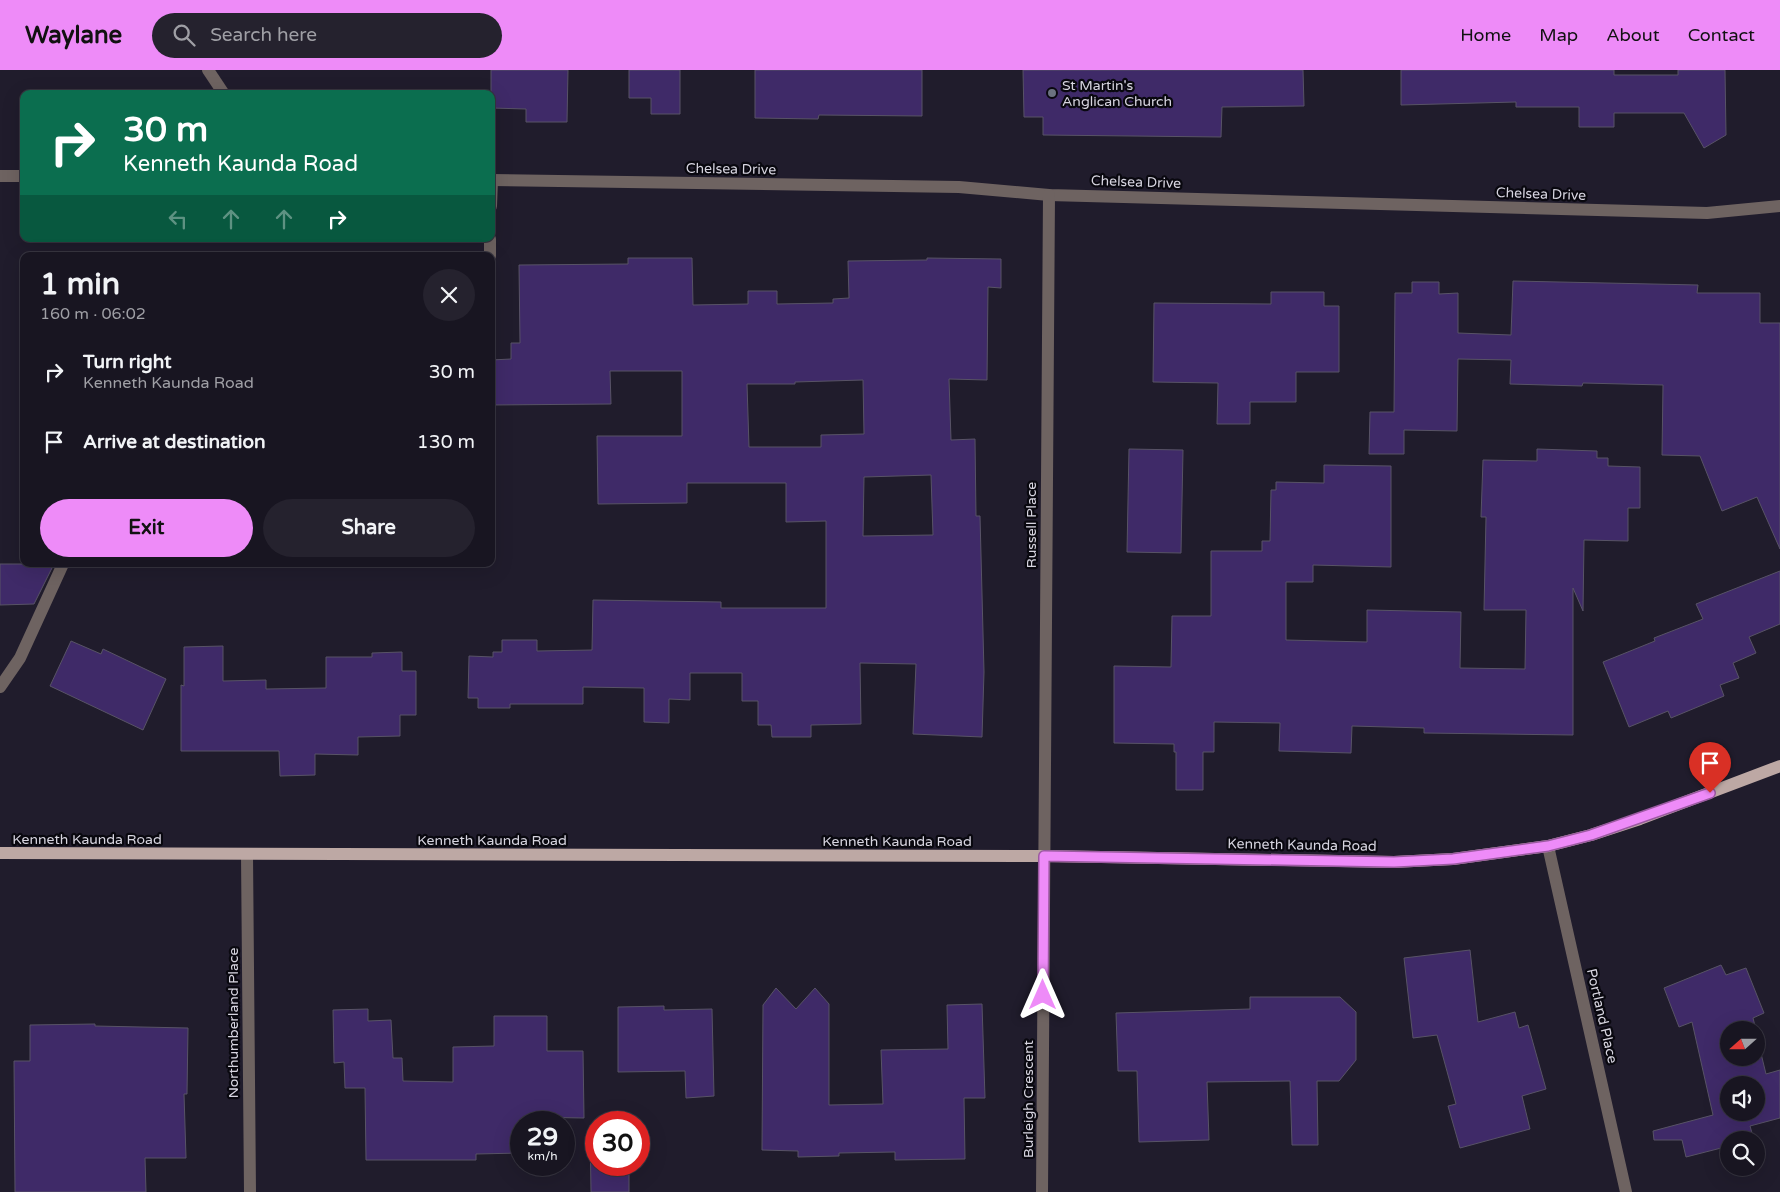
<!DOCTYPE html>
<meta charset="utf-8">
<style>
:root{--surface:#181521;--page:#25222e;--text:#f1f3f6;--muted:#9f9fa5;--line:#36343f;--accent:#ee8bf8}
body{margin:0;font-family:"Varela Round",sans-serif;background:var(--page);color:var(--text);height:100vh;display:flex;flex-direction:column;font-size:19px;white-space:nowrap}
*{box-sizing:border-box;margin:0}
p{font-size:16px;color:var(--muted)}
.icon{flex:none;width:28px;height:28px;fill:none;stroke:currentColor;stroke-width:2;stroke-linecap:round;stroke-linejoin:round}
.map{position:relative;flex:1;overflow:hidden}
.panel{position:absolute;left:20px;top:182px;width:475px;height:315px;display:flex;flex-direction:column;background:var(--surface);border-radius:10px;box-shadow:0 5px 20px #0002,0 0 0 1px var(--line)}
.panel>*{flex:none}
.guide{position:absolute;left:20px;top:20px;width:475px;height:152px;border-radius:10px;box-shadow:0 5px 20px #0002,0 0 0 1px var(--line);background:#0b6e4f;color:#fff;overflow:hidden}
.needle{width:32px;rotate:249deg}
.controls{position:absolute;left:1720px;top:951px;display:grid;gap:10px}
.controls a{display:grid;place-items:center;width:45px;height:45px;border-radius:50%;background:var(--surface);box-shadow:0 5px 20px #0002,0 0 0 1px var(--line);font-size:25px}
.speed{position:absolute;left:510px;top:1041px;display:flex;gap:10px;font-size:25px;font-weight:700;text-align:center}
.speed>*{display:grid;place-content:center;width:65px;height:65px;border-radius:50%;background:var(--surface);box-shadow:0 5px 20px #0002,0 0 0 1px var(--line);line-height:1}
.speed small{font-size:12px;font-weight:400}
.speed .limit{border:8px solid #d22;background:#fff;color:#111}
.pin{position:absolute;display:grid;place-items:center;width:42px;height:42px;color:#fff;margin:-51px -21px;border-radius:50% 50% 50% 0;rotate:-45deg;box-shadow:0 0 5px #0007}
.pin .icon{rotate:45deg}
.me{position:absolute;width:55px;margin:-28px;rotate:0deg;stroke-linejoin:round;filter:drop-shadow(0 0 4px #0008)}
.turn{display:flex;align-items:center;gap:18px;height:105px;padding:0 20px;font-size:22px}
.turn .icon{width:65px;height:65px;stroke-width:2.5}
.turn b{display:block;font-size:35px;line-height:42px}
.lanes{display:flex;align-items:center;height:48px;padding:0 20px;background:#0003;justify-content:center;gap:25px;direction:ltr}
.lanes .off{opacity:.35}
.round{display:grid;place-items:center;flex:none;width:52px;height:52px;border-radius:26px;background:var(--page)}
.head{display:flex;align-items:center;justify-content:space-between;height:85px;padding:0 20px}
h1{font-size:30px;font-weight:700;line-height:38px}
.primary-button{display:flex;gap:10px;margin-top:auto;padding:10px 20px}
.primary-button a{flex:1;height:58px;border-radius:30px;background:var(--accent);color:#111;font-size:20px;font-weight:700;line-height:58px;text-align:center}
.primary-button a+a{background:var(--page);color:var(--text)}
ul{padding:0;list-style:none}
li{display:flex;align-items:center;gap:15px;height:70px;padding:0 20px}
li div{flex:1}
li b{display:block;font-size:19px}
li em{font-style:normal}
header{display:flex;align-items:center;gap:30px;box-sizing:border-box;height:70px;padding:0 25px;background:var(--accent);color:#111}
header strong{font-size:24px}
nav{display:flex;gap:28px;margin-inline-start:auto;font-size:18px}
.search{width:350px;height:45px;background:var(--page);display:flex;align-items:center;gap:12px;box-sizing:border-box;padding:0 18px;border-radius:28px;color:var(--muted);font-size:19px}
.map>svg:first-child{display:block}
.building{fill:#3f2a68;stroke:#585366;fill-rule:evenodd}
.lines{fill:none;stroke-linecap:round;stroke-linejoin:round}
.minor{stroke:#6e6361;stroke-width:12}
.major{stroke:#bda8a4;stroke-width:12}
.route-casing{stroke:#9b5aa1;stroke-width:12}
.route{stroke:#ee8bf8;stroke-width:9}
.worship-dot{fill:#6b7280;stroke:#09080f;stroke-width:2}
.labels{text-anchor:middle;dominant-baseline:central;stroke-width:4.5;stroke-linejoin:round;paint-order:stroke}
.poi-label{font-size:14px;fill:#d7d5e0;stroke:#09080f;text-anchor:start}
.street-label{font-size:14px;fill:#d7d5e0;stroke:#09080f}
</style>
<header>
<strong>Waylane</strong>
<div class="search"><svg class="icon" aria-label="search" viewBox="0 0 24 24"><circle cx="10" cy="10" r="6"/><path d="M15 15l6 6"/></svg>Search here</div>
<nav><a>Home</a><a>Map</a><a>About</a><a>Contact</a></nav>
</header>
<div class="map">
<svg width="1780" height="1122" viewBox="0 0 1780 1122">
<rect width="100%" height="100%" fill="#201c2c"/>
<g class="building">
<path d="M491,0H568L567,52H526V39L491,38Z"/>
<path d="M629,0H680V44H651V28H629Z"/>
<path d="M755,0H922V46L819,45L818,49L755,48Z"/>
<path d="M1023,0H1303L1304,36L1222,37L1221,67L1043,65V47H1024Z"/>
<path d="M1401,0H1614V5H1678V0H1725L1726,65L1704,78L1684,43H1614V57H1579V37H1516V32L1401,35Z"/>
<path d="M628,188H692L693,235L748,234V221H777V234L833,233V229L849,228L848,191L927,190V188L1001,189V218L988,217L987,310L949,309L951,370L975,369L976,446H980L984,602L982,667L913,664L916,594L860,593L861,654L811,655V667H772L771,655H758V631H742V603H690V630L669,629V653L644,652V618L583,617V634H510V638H478V628H468L469,586L493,587V582H502V570H537V581L592,580L593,530L721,532V538H826V451L786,452V413H687V433L598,434L597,366H682V301H610L611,334L491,335V290L511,289V273H520L519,195L628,194ZM863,310L864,364L821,365V377H749L747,314H795V312ZM931,405L933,465L863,466L864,407Z"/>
<path d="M1513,211L1698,215L1697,223H1760V253H1780V479L1757,427L1722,441L1700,386L1662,385L1663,315L1583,313L1582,316L1510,314L1511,290L1458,289L1457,361L1404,360V384H1369L1370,342H1394L1395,223H1412V212H1439V224L1458,223V263L1511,265Z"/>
<path d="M1271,222H1324V236H1339V302H1296V332H1250V354H1217L1218,313L1153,312L1154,233L1271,234Z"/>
<path d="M1129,379L1183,380L1181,483L1127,482Z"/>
<path d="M1537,379L1597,381V388H1608V396L1640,397V438H1628V471L1584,470L1583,541L1573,518V665L1424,663V658L1352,656L1351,683L1279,681L1280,653L1214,652V682H1203V720H1176V682H1174V674L1114,673V596L1171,597L1172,546H1211V481H1262V471H1270L1271,420H1276V412L1324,413V395L1391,396V497L1313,495V512H1286V570L1367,572V540L1461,542L1460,598L1525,599L1526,540H1484L1486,447H1481L1483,390L1537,391Z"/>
<path d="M0,494H54L34,534L0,535Z"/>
<path d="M1780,501V554L1749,567L1756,583L1733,593L1739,608L1720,615L1724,626L1671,648L1668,641L1629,657L1603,592L1655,571L1654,568L1703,549L1696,534Z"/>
<path d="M71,571L101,584L103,579L166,609L143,660L50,616Z"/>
<path d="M223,576V611L266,610V619L326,618V587H372V583L402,582V601H416V645H400V666L358,667V685L315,684V705L280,706L279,681H181V615L184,616V577Z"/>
<path d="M1470,880L1478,952L1515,942L1519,958L1528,955L1546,1019L1522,1026L1530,1059L1460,1078L1448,1036L1456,1034L1437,965L1413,968L1404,888Z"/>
<path d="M1721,895L1726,905L1746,898L1764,943L1753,948L1756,960H1729V988H1756V963L1766,1004L1780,1000V1048L1750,1056L1754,1070H1729V1076L1686,1087L1682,1070H1654L1653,1061L1713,1045L1692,952L1679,957L1664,918ZM1729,1015H1756V1042H1729Z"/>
<path d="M776,918L796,939L815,918L829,934V1035L883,1034L881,980L948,979L947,935L982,934L985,1028H964L965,1089L895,1090V1082L839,1083V1086L798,1087V1081L762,1080L763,935Z"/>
<path d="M1250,927H1340L1356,942V990L1339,1011H1317L1318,1075H1292L1290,1011L1207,1012L1209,1070L1139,1072L1137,1001H1118L1116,943L1250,939Z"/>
<path d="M664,936V940L712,939L714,1026L686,1028L685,1001L618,1002V937Z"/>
<path d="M368,939V951L391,950L393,988H402L403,1011L453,1012V977L494,976V946H547V981H583L584,1048L525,1047L526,1052H521V1083L476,1084V1090H366L365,1018H345L344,992L334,993L333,940Z"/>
<path d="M95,954V956L188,958L187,1024H184L186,1088H145L146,1122H15L14,991H30V955Z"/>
<path d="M590,1055H596V1095H629V1122H591Z"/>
</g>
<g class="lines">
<g class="minor">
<path d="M208,0L224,24"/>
<path d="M0,106H24"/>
<path d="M491,110L959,117L1049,125L1707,143L1780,136"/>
<path d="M491,136L492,110"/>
<path d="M490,186V169"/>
<path d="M0,617L20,588L63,494"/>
<path d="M1548,776L1626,1122"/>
<path d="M247,785L250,1122"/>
<path d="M1042,1122L1049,125"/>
</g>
<path class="major" d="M0,783L1044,786L1394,792L1453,789L1548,776L1591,765L1640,749L1780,696"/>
</g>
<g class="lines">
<g class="route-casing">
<path id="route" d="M1043,925L1044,786L1394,792L1453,789L1548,776L1591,765L1710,723"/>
</g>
<use href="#route" class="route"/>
</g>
<circle class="worship-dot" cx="1052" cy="23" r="5"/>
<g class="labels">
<g class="poi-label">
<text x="1062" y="15">St Martin's<tspan x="1062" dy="16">Anglican Church</tspan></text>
</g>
<g class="street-label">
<text transform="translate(731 99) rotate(1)">Chelsea Drive</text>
<text transform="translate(1136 112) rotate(2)">Chelsea Drive</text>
<text transform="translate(1541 124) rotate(2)">Chelsea Drive</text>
<text transform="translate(1031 455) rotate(-90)">Russell Place</text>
<text x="87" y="769">Kenneth Kaunda Road</text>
<text x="492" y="770">Kenneth Kaunda Road</text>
<text x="897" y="771">Kenneth Kaunda Road</text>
<text transform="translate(1302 775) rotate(1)">Kenneth Kaunda Road</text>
<text transform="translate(1602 946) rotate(77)">Portland Place</text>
<text transform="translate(233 953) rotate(-90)">Northumberland Place</text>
<text transform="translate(1028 1029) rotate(-90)">Burleigh Crescent</text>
</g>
</g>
</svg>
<div class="controls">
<a><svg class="needle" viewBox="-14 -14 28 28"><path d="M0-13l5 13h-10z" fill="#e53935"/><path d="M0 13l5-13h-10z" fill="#9f9fa5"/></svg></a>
<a><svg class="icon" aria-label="sound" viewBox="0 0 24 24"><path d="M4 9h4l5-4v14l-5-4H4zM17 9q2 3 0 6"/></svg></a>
<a><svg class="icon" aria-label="search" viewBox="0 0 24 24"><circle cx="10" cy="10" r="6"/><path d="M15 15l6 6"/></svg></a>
</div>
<div class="speed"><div>29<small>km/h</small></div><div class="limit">30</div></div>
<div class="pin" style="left:1710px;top:723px;background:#d93025"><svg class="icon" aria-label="arrive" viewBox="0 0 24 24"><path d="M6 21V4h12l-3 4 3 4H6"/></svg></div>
<svg class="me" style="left:1043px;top:925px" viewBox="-20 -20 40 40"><path d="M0-17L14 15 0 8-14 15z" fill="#ee8bf8" stroke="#fff" stroke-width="4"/></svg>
<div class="guide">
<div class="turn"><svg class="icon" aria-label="right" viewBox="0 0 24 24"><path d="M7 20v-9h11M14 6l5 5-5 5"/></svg><div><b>30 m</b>Kenneth Kaunda Road</div></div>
<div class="lanes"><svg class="icon off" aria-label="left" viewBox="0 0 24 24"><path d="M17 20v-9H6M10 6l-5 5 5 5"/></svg><svg class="icon off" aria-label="ahead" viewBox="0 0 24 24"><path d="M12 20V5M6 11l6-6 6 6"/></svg><svg class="icon off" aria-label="ahead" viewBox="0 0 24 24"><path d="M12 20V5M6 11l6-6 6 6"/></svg><svg class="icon" aria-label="right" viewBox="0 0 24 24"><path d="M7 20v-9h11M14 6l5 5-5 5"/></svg></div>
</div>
<section class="panel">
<div class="head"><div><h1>1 min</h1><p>160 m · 06:02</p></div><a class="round"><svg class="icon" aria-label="close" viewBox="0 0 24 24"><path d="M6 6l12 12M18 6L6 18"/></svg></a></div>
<ul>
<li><svg class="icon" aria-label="right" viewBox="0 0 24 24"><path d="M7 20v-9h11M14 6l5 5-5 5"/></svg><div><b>Turn right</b><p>Kenneth Kaunda Road</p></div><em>30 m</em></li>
<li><svg class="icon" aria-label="arrive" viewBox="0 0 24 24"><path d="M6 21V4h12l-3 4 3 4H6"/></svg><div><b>Arrive at destination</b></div><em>130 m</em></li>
</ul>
<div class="primary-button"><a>Exit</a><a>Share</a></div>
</section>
</div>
